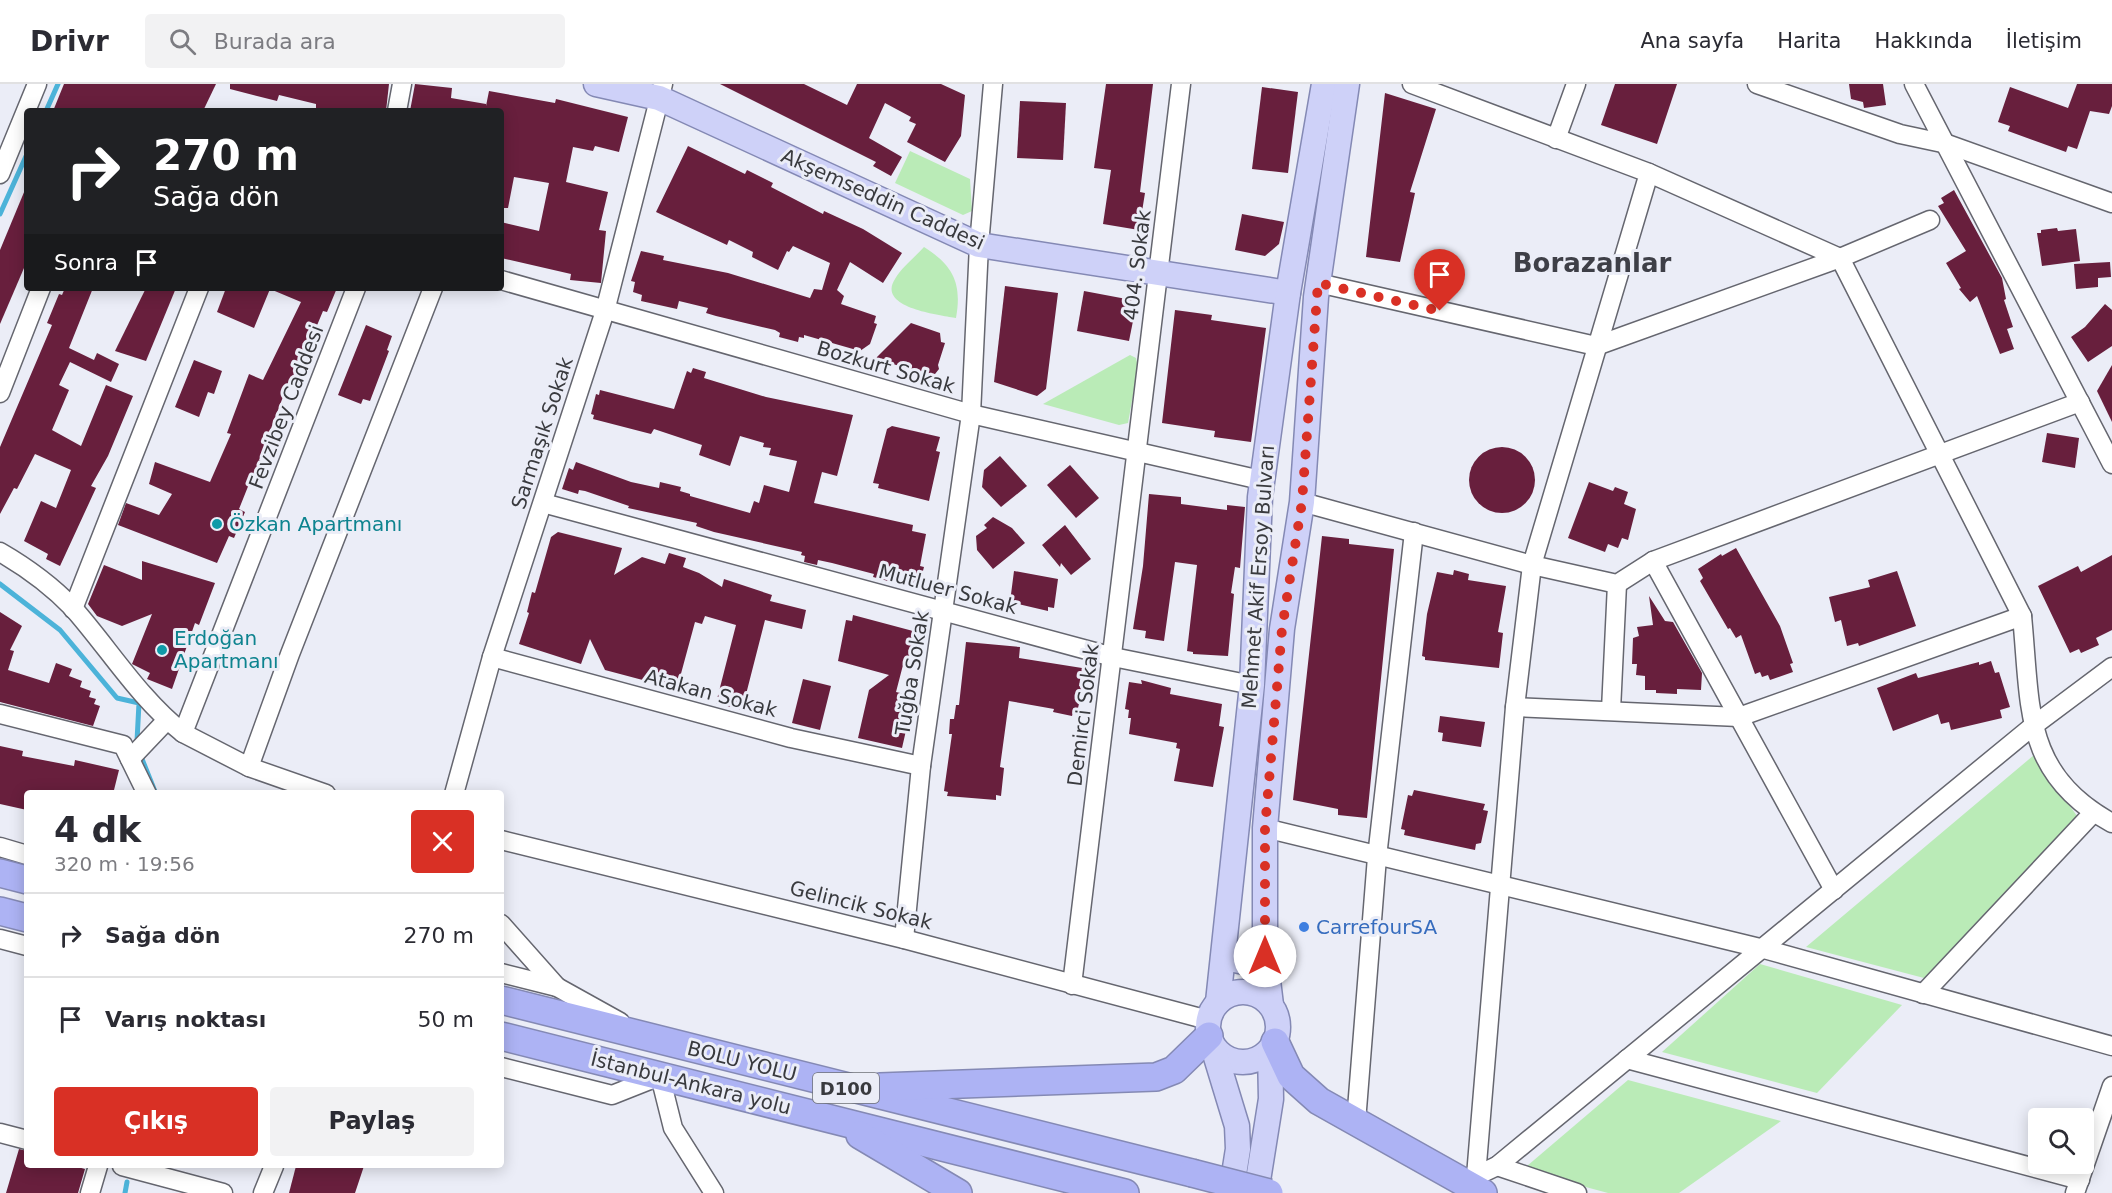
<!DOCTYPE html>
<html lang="tr">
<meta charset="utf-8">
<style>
:root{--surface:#fff;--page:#f2f2f3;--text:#2b2b33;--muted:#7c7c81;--line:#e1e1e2;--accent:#d93025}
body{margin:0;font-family:"DejaVu Sans",sans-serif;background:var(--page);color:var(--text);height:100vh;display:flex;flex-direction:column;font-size:22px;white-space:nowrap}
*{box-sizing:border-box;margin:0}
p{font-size:20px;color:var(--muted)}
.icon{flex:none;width:33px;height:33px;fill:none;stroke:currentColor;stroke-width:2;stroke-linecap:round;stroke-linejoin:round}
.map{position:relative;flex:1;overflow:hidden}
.sheet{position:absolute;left:24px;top:706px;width:480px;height:378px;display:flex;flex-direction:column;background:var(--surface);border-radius:6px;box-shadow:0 3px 15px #0003}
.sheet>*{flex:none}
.guide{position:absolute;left:24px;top:24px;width:480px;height:183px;border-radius:6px;box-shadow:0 3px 15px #0003;background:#202124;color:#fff;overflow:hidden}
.buttons{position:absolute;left:2028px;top:1024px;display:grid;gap:12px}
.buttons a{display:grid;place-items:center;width:66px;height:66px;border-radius:6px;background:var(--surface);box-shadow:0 3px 15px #0003;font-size:30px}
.pin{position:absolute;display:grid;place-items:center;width:51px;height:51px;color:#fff;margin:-62px -26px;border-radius:50% 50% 50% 0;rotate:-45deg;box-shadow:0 0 6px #0007}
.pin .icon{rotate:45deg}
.me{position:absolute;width:66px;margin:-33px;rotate:0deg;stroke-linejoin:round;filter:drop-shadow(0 0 4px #0008)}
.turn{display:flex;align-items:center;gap:21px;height:126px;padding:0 30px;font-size:27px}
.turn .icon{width:78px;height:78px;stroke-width:2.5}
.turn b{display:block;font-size:42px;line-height:51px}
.then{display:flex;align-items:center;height:57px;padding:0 30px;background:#0003;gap:12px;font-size:22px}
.round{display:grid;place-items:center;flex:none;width:63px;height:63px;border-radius:6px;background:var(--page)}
.summary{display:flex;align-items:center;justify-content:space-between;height:102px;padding:0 30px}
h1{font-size:36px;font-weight:600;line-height:45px}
.cta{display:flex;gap:12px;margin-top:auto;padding:12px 30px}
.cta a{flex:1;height:69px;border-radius:6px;background:var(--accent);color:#fff;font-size:24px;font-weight:600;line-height:69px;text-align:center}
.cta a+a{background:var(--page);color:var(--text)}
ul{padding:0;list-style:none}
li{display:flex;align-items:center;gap:18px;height:84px;padding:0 30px;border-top:2px solid var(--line)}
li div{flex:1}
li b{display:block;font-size:22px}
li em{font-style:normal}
header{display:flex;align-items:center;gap:36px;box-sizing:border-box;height:84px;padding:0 30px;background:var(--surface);border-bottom:2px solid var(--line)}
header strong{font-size:28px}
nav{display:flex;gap:33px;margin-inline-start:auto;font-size:21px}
.search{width:420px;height:54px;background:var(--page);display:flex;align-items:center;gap:15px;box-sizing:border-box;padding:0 21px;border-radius:6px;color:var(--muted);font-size:22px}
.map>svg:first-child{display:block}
.green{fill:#baebb7}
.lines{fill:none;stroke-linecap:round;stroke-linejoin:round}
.stream{stroke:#4cb3d9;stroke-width:5}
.building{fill:#681f3d}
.minor-casing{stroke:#65666f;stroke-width:21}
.major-casing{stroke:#8489b4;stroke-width:27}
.highway-casing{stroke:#8489b4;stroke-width:30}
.minor{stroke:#fff;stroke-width:18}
.major{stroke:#ced1f8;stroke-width:24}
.highway{stroke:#adb3f4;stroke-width:27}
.highway-bridge-casing{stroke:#8489b4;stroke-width:30;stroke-linecap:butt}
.highway-bridge{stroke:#adb3f4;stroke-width:27}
.route{stroke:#d93025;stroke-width:10;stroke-dasharray:0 18}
.culture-dot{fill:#0f9aa8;stroke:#ebedf7;stroke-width:2}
.shop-dot{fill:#3f7fe0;stroke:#ebedf7;stroke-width:2}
.labels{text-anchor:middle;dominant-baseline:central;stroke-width:6;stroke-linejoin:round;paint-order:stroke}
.shield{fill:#ebedf7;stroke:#6e7076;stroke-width:1.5}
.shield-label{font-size:18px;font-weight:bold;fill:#393a3e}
.street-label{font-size:20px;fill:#393a3e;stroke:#ebedf7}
.culture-label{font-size:20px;fill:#0d838f;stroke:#ebedf7;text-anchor:start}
.shop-label{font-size:20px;fill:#366cbe;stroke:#ebedf7;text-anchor:start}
.district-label{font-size:26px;font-weight:bold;fill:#3e3f47;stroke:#ebedf7}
</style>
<header>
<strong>Drivr</strong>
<div class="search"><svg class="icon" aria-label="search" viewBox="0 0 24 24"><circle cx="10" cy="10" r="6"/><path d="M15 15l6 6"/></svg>Burada ara</div>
<nav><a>Ana sayfa</a><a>Harita</a><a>Hakkında</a><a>İletişim</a></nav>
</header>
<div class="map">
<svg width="2112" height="1109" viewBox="0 0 2112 1109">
<rect width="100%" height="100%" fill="#ebedf7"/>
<g class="green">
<path d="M910,67L970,95L972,127L963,131L895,99Z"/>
<path d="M924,163C954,182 962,200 956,234C941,231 876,224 895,195C902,183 915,173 924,163Z"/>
<path d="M1130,271L1136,274L1138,283L1128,339L1119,341L1043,320Z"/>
<path d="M2034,671L2077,732L1924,894L1806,863Z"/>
<path d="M1760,880L1902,921L1817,1009L1662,968Z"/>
<path d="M1628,996L1781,1037L1679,1109H1608L1530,1088L1527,1082Z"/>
</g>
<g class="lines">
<g class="stream">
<path d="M46,27L58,0"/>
<path d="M0,130L27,70"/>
<path d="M0,500L60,546L117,614L139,619L137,657"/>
<path d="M142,675L156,710"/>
<path d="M125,1109L127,1098"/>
</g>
</g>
<g class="building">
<path d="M64,0H216L203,27H53Z"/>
<path d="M230,0H389L386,27H316V20L279,11L277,17L230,5Z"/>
<path d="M415,0L452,4L451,14L486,20V22L489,7L555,19L556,15L628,33L619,68L595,62L593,67L573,63L566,98L608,108L599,146L606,147L601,199L570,196L571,190L501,174V138L539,147L549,99L514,93L508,124H501V27H410Z"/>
<path d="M720,0H804L847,21L857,0H941L965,11L961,52L945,78L907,58L916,40L909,37L911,33L885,19L869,54L902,73L891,92L873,82L876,78Z"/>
<path d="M1106,0H1153L1140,108L1145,109L1139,146L1103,140L1111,86L1094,84Z"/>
<path d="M1615,0H1677L1657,60L1601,41Z"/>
<path d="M1849,0H1883L1886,21L1864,24L1863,18L1851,15Z"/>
<path d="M2077,0H2112V22L2109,30L2090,27L2077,65L2068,62L2066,68L2008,47L2010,42L1998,38L2010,3L2068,24Z"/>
<path d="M1262,3L1298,8L1288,89L1252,85Z"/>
<path d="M1385,9L1436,25L1410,108L1415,109L1400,178L1366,173Z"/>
<path d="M1020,17L1066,19L1063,76L1017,74Z"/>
<path d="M688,62L745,90L747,86L773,99L771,103L823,130L824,127L863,145L902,169L883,199L850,178L837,206L844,212L841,220L876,232L874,239L877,240L870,260L860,267L804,251V254L799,253L798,258L779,253L780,249L775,246L716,232L706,229L708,224L679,217L677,225L641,217L642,211L633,208L635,198L631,197L641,167L664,172L663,176L728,189L810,214L814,205L822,206L830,179L793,162L789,168L787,167L778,186L752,173L753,168L729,156L727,161L656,128Z"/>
<path d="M27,101V177L0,240V166Z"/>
<path d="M1954,106L2002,194L2006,215L2004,216L2013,243L2007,245L2014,265L2000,270L1977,212L1970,218L1959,205L1961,204L1946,179L1966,167L1938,122L1944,119L1941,114Z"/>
<path d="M1242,130L1284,138L1279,160L1265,172L1235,166Z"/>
<path d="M2057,144L2058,147L2076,145L2080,177L2042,182L2037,149H2041V146Z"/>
<path d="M2110,178L2111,193L2098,194V203L2076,205L2074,180Z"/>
<path d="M1005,202L1058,209L1046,305L1037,312L994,298Z"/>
<path d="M65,204H93L69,264L94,276L97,269L119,280L111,298L70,278L59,301L69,306L52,346L81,362L106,301L133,312L108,372L91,402L96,404L60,482L46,475L48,470L24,457L41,417L56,424L71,386L35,370L17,405L14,404L0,430V363L52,241L47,239L59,210L62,211Z"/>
<path d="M146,204H176L146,277L115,267Z"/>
<path d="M226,204H337L327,228L323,227L293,299L289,297L259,376L266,380L255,402L249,400L239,425L245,428L234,454L229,452L217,479L118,441L126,419L159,431L172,410L149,400L155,378L210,398L231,350L227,349L249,290L263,296L301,218L270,205L254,244L217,228Z"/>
<path d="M1084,207L1137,217L1129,257L1077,247Z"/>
<path d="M2105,220L2112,226V262L2088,278L2071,253L2085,243Z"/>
<path d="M1175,226L1212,231L1211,236L1266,244L1251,358L1214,353L1215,347L1162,339Z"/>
<path d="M911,239L940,249L941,258L945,259L938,281L939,285L931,295L916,289L914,286L875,275Z"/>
<path d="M366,241L392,252L387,266L389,267L370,317L363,315L361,320L338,311Z"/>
<path d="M194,276L222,287L214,310L208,308L199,333L175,323Z"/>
<path d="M2112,281V338L2097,307Z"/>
<path d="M693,284L706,288L704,294L766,313L853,331L837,392L822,388L814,419L913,441L912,447L926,450L920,482L924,483L919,502L912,500L911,503L873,493L874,490L832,479L818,476L817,481L804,478L805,472L801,471L802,468L714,448L696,442L697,439L628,424L629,422L585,407L579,406L578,410L562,405L569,384L573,386L576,378L631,398L659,404L660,398L681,403L680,407L690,410V412L750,429L754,417L759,419L764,401L789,408L797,377L769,371L771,364L763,363L764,359L740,352L730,382L699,371L702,361L654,345L651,350L593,335L594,331L591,330L596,310L599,311L600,306L674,325L687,287L691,289Z"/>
<path d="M892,342L940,353L936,367L940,368L929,417L878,404L879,400L873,399L887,345Z"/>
<path d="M2047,349L2079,354L2075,384L2042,378Z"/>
<circle cx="1502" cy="396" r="33"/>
<path d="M1000,372L1027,402L1001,423L982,403L984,386Z"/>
<path d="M1070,381L1099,414L1076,434L1047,401Z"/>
<path d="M1589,398L1613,407L1615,403L1628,408L1624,420L1636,425L1628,456L1622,454L1618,464L1608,460L1605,468L1568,454Z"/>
<path d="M1149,410L1181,413V420L1227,426V421L1245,423L1240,484L1235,483L1231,509L1234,510L1228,572L1193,570V568L1187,567L1197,481L1175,478L1164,557L1145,554L1146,547L1133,545L1143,482Z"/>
<path d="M993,433L1012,444L1025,459L993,485L977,466L976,452L987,444L984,441Z"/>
<path d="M1065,441L1091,475L1071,491L1061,479L1060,483L1042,461Z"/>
<path d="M558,448L622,464L614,491L642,473L665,480L669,469L686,474L683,483L699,489L722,503L724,495L772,511L770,517L806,526L802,545L765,536L742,626L716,619L736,541L705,532L702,540L695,538L679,597L669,603L605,586L590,555L581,580L519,560L529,529L527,528L532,508L535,509L551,453Z"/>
<path d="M1322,452L1349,455V460L1394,465L1367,734L1338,731V725L1293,716Z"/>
<path d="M1736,464L1780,542L1793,579L1790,580L1793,588L1770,596L1768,591L1762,593L1760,588L1755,590L1741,551L1736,554L1730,544L1728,545L1700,497L1703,494L1698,485L1721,470L1722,472Z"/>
<path d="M2112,471V546L2096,554L2099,561L2081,569L2079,565L2070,569L2038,502L2078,482L2081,488Z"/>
<path d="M142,477L215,499L199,541L195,539L172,605L147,595L150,589L132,580L152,530L122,542L97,532L88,520L104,481L142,496Z"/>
<path d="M1454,486L1469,490L1468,496L1506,502L1498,548L1503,549L1499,584L1425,576V573L1422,572L1427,530L1437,488L1453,491Z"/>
<path d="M1014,487L1058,495L1054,524L1048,523V527L1010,518Z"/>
<path d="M1897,487L1916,542L1859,562L1858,559L1847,562L1841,536L1835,538L1829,513L1870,503L1868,496Z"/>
<path d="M1649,512L1665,537L1673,538L1702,589L1701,606L1677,605V610L1656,609V606H1645V592L1636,591L1637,580H1632L1633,554L1639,552L1637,543L1653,541Z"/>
<path d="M0,528L22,542L10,566L14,567L8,586L49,599L56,579L72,585L69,592L82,597L80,603L91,607L89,613L96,615L94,620L100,622L93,642L0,618Z"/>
<path d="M853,531L913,547L912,555L915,556L909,582L903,581L896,608L909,611L905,628L910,629L902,664L858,654L869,606L889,591L838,577L846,536L852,537Z"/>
<path d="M966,558L1020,563L1019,574L1082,584L1079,602L1083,603L1078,624H1074L1072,632L1053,628L1054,625L1009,617L1000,683L1004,684L1001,712L996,711V716L947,712L948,708L944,707L952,650H949L950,635H954L956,621H959Z"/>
<path d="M1991,577L1995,589L1999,588L2010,623L2000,626L2002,634L1951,646L1949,638L1941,640L1938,630L1893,647L1877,604L1916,589L1918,594L1979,578V581Z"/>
<path d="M803,595L831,602L820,646L792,639Z"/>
<path d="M1141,596L1171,604L1170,610L1222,620L1219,642L1224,643L1213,703L1174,697L1180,665L1176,664L1177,659L1129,650L1131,634H1128L1129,626L1125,625L1129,598L1142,600Z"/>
<path d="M1440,632L1485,638L1481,663L1442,657L1443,649L1438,648Z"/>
<path d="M0,662L23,667L22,672L74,682L75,676L119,686L113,710H27V726L0,720Z"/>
<path d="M1414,706L1485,720L1483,726L1488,727L1481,759L1476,760L1475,766L1404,751L1405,746L1401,745L1408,711L1412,712Z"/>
<path d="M19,1065L27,1067V1082H74L85,1085L78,1109H6Z"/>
<path d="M296,1082H364L355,1109H289Z"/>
</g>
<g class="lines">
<g class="minor-casing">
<g id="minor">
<path d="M1412,0L1649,89L1532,481L1515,623L1476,1092"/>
<path d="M1757,0L1900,50L1947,60L2112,119"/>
<path d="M1914,0L2112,380"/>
<path d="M397,27L402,0"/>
<path d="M1556,55L1576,0"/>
<path d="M1649,89L1840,174L2022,532"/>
<path d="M0,90L37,0"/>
<path d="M501,196L971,330L1252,394L1261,399"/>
<path d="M1318,199L1596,262L1840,174L1930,136"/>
<path d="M0,309L41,204"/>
<path d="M1302,418L1532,481L1617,500L1653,477L2080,318"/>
<path d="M543,419L1113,573L1252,601"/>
<path d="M0,468C26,483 52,502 73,524C110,566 138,613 183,649"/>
<path d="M1653,477L1834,806"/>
<path d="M73,525L199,204"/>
<path d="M492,573L791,654L921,682"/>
<path d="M1515,623L1739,633L2022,532C2031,622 2022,690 2112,739"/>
<path d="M1611,626L1617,500"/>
<path d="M0,630L123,661L147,710"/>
<path d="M130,675L167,636"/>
<path d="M249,683L290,570L433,204"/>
<path d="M326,710L249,683L183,649L356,204"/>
<path d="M454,710L492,573L605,227L663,0"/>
<path d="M1265,744L1764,865L2112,962"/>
<path d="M501,756L904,855L1208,936"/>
<path d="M0,763L27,771"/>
<path d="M501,840L557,903"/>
<path d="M0,855L27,862"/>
<path d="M904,855L921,682L971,330L979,161L993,0"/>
<path d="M501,889L557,903L620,938"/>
<path d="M1072,901L1181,0"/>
<path d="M1923,910L2093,729"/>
<path d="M1627,975L2080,1096"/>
<path d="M501,983L612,1011L660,992L673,1044L714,1109"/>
<path d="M1356,1038L1377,773L1414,448"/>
<path d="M0,1049L27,1056"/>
<path d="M122,1082L223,1109"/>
<path d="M1497,1082L1577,1109"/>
<path d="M1470,1101L1476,1092L1497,1082L2033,642L2112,583"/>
<path d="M90,1109L98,1082"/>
<path d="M263,1109L274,1082"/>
<path d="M2075,1109L2112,1002"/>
</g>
</g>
<g class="major-casing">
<g id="major">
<path d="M596,0L659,14L979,161L1288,209"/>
<path d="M1225,874L1249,879L1265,872"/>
<circle cx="1243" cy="943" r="35"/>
<path d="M1218,918L1252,601L1260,413L1288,209L1324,0"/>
<path d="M1271,921L1265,872V744L1282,545L1302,418L1316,213L1347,0"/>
<path d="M1212,960L1237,1042L1238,1065L1231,1109"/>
<path d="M1256,1109L1271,1015L1270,966"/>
</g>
</g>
<g class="highway-casing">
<g id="highway">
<path d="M0,789L27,796"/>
<path d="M0,827L27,834"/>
<path d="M501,916L1192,1089"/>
<path d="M501,952L1125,1109"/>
<path d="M1275,958L1291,992L1319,1017L1483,1109"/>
<path d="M880,1003L1156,993L1174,986L1209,952"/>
<path d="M860,1051L958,1109"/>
</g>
</g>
<use href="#minor" class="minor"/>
<use href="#major" class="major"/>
<use href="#highway" class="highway"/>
<g class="highway-bridge-casing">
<path id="highway-bridge" d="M1192,1089L1269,1109"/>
</g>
<use href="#highway-bridge" class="highway-bridge"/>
</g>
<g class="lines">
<path class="route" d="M1265,872V744L1282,545L1302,418L1318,199L1440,227"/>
</g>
<g class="culture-dot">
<circle cx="217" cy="440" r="6"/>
<circle cx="162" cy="566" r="6"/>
</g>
<circle class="shop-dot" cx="1304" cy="843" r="6"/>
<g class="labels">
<rect class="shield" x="813" y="989" width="66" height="30" rx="4.5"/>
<g class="shield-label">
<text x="846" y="1004">D100</text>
</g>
<g class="street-label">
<text transform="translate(883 115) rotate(24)">Akşemseddin Caddesi</text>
<text transform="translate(1137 181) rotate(-83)">404. Sokak</text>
<text transform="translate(886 283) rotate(16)">Bozkurt Sokak</text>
<text transform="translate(286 323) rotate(-69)">Fevzibey Caddesi</text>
<text transform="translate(542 349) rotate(-72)">Sarmaşık Sokak</text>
<text transform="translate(1258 493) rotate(-86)">Mehmet Akif Ersoy Bulvarı</text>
<text transform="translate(948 505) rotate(15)">Mutluer Sokak</text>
<text transform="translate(912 589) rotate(-81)">Tuğba Sokak</text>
<text transform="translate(711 609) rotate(15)">Atakan Sokak</text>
<text transform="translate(1083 631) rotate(-83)">Demirci Sokak</text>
<text transform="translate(861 821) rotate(14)">Gelincik Sokak</text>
<text transform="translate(742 977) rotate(14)">BOLU YOLU</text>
<text transform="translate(691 999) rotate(14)">İstanbul-Ankara yolu</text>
</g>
<g class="culture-label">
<text x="229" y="440">Özkan Apartmanı</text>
<text x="174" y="554">Erdoğan<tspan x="174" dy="23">Apartmanı</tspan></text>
</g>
<g class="shop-label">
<text x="1316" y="843">CarrefourSA</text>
</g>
<g class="district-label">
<text x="1592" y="179">Borazanlar</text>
</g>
</g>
</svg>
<div class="buttons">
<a><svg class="icon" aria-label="search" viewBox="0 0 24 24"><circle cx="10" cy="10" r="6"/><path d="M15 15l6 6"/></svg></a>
</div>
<div class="pin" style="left:1440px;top:227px;background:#d93025"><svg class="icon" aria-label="arrive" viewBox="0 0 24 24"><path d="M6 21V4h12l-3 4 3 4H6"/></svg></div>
<svg class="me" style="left:1265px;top:872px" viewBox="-20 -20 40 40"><circle r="19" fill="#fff"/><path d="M0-13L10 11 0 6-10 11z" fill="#d93025"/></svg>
<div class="guide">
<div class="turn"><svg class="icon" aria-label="right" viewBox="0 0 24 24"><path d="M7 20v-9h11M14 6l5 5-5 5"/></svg><div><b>270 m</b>Sağa dön</div></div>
<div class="then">Sonra<svg class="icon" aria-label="arrive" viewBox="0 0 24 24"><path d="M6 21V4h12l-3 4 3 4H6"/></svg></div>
</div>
<section class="sheet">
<div class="summary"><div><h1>4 dk</h1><p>320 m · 19:56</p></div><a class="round" style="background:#d93025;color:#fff"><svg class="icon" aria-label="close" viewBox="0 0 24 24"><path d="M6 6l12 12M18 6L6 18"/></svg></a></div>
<ul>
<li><svg class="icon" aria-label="right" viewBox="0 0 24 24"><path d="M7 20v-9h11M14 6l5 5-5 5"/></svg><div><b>Sağa dön</b></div><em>270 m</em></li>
<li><svg class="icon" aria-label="arrive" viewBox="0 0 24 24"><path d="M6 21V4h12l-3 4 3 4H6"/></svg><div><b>Varış noktası</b></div><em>50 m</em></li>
</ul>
<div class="cta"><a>Çıkış</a><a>Paylaş</a></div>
</section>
</div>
